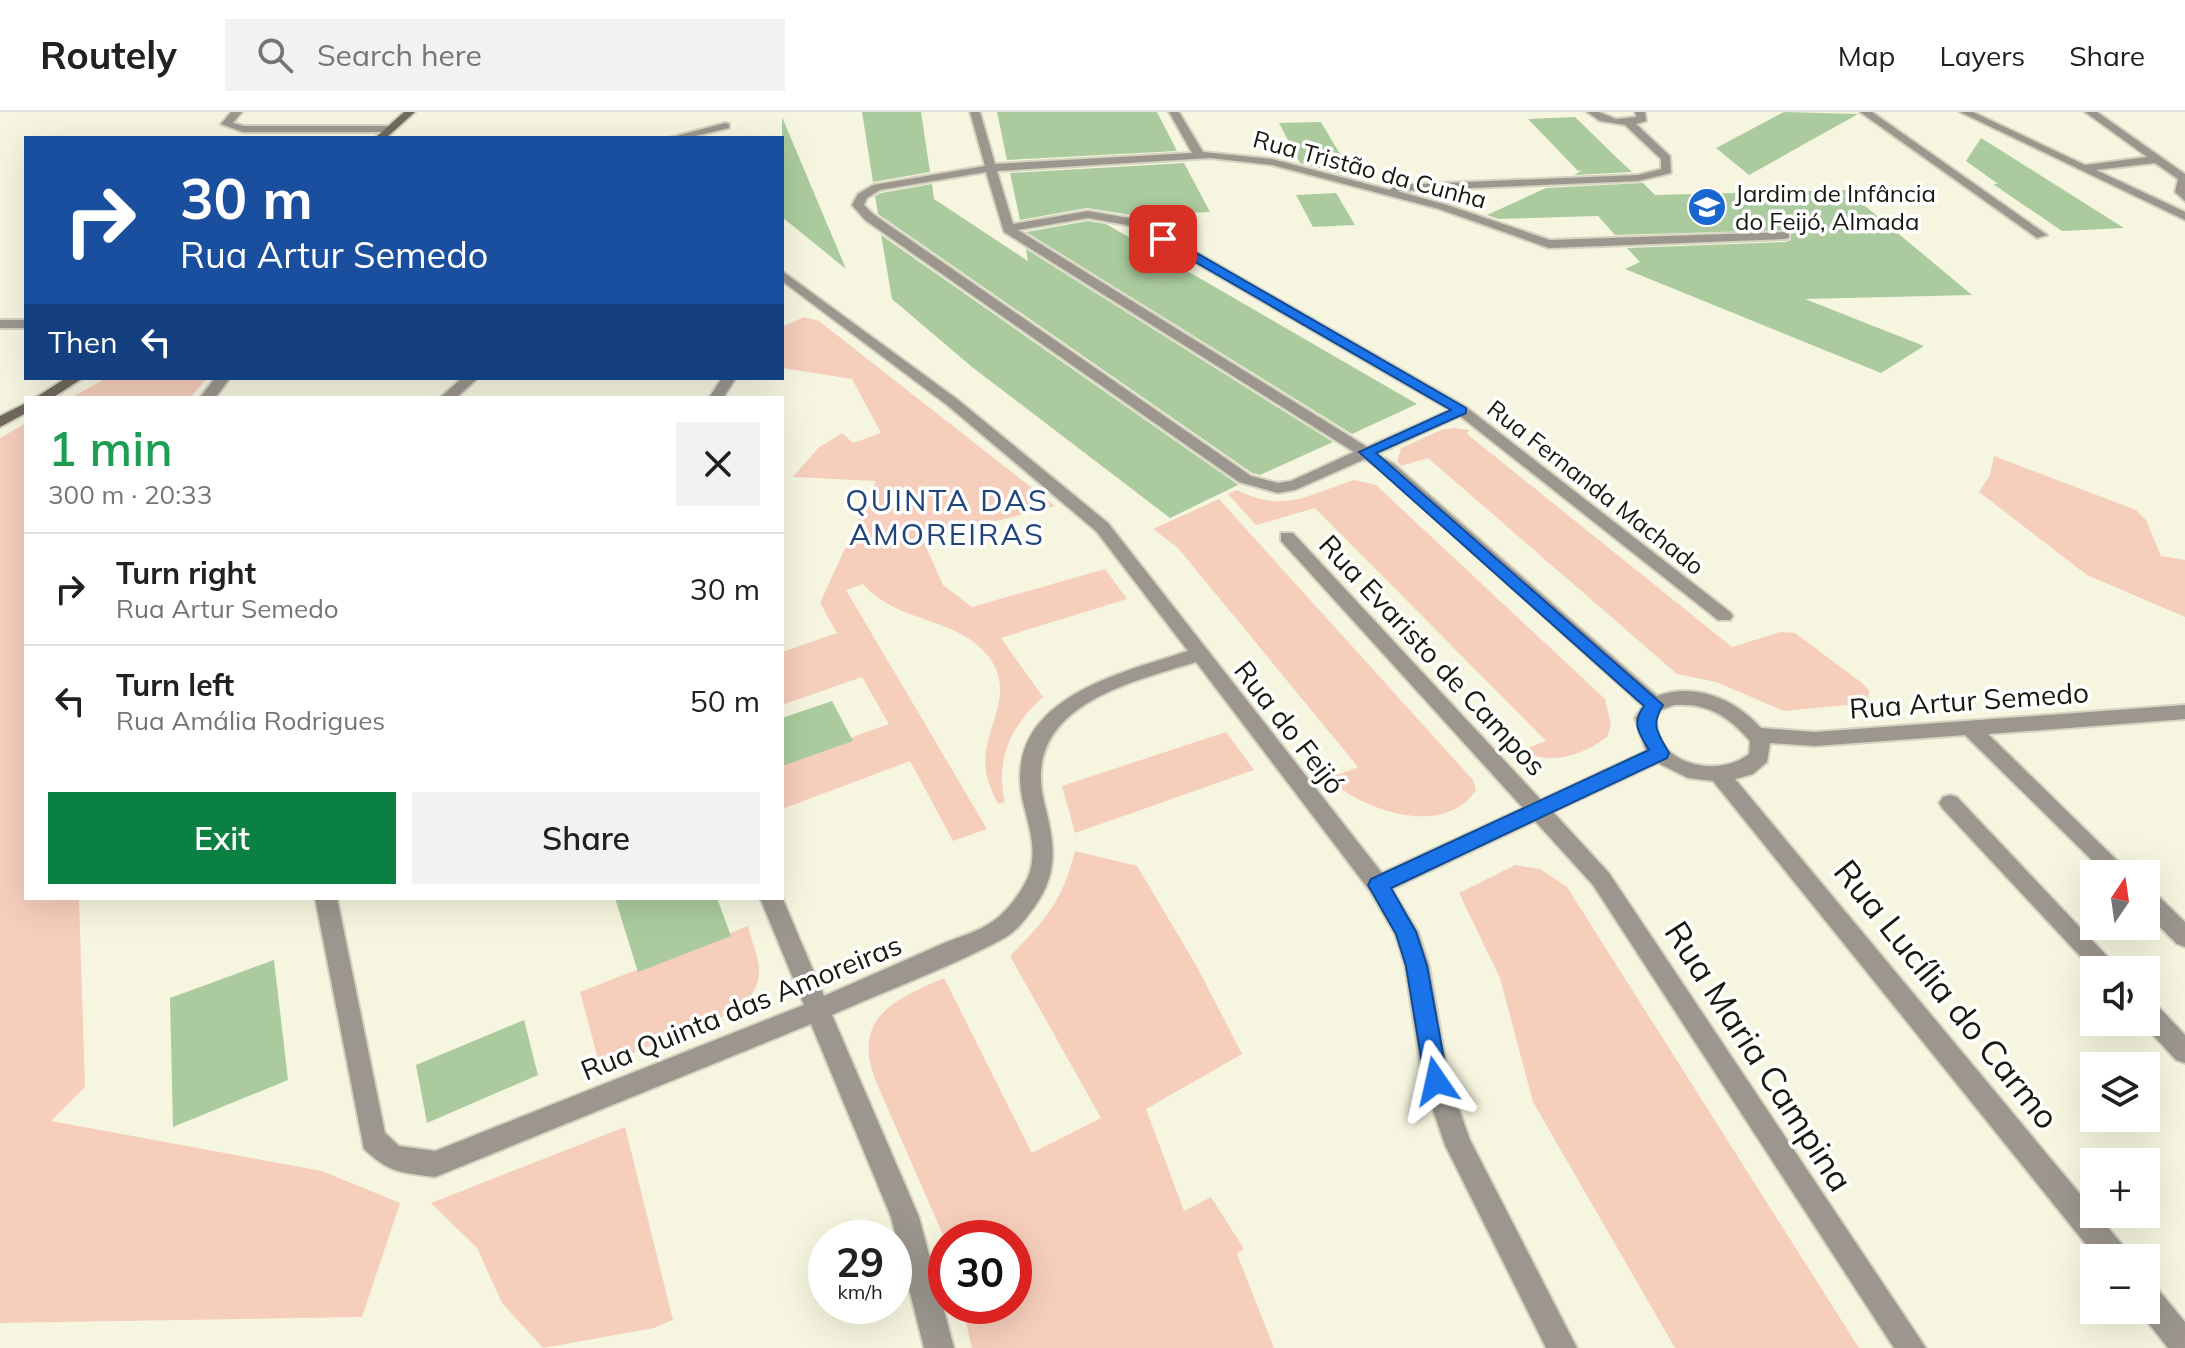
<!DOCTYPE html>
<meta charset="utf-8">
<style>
:root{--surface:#fff;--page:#f2f2f2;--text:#202124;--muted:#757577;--line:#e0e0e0;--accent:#0b8043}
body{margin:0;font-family:Mulish,sans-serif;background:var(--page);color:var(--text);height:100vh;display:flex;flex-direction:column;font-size:30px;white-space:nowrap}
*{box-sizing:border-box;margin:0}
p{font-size:26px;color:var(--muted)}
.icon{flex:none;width:44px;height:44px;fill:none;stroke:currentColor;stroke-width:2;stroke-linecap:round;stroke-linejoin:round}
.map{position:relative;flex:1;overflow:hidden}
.drawer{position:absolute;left:24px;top:284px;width:760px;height:504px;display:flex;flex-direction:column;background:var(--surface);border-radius:0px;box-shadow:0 8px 32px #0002}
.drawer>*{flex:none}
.guide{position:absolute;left:24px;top:24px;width:760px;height:244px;border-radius:0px;box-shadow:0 8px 32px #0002;background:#1a4fa0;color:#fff;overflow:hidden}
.needle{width:52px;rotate:13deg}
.tools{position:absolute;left:2080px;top:748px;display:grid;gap:16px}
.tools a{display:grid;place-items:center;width:80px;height:80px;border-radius:0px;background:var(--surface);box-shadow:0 8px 32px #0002;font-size:40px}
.speed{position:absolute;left:808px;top:1108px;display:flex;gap:16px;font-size:40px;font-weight:700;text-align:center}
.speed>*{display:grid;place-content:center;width:104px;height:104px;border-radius:50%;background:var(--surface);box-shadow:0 8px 32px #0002;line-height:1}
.speed small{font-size:20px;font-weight:400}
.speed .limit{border:12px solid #d22;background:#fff;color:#111}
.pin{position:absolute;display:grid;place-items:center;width:68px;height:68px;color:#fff;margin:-34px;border-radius:16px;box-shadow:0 4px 12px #0006}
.me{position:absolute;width:88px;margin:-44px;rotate:349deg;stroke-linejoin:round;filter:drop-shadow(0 0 6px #0008)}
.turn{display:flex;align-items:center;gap:28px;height:168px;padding:0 24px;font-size:36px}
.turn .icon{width:104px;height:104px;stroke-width:2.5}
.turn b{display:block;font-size:56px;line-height:68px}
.then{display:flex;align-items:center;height:76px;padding:0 24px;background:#0003;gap:16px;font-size:30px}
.round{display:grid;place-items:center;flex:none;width:84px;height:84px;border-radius:0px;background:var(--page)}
.overview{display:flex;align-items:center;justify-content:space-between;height:136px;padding:0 24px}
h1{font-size:48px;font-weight:600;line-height:60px;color:#1e9e55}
.primary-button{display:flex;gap:16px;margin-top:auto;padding:16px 24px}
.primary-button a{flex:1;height:92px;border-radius:0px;background:var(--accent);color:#fff;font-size:32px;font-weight:600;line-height:92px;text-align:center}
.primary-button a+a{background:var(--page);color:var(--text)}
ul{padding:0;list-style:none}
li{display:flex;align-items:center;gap:24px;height:112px;padding:0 24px;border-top:2px solid var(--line)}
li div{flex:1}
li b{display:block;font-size:30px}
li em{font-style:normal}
header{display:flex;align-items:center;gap:48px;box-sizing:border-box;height:112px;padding:0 40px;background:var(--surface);border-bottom:2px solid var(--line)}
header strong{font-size:38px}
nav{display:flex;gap:44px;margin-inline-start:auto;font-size:28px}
.search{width:560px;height:72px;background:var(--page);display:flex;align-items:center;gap:20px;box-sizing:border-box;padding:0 28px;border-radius:0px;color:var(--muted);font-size:30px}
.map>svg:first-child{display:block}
.green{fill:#f6cebc}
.building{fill:#abcb9e}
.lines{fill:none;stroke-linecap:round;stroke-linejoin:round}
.minor-casing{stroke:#d3d3bf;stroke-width:4}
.secondary-casing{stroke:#d3d3bf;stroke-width:4}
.minor{fill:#9c968f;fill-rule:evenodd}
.secondary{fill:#726a5f;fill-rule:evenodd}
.route{fill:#1a73e8;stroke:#114b97;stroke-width:2}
.labels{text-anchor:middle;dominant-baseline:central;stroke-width:7;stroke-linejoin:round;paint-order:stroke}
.far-street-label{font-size:24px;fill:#191911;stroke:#fff}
.far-poi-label{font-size:24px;fill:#191911;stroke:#fff;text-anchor:start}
.street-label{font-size:28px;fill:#191911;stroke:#fff}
.neighbourhood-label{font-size:30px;letter-spacing:2px;fill:#21457a;stroke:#fff}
.near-street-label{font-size:34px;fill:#191911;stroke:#fff}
</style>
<header>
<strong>Routely</strong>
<div class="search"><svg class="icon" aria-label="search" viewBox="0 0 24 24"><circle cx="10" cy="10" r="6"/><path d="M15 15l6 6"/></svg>Search here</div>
<nav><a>Map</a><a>Layers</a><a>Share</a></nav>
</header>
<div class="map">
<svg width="2185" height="1236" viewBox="0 0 2185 1236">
<rect width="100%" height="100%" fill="#f6f6e0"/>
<g class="green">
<path d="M804,205L819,209L1055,394L923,428L943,473L972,495L1105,457L1127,487L1001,526L1043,585C1011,613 995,648 1005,690L998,692C993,681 987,670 986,658C980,618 1018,585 989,545C958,504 897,512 863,472L846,478L987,717L953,729L910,649L782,697V650L889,612L862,565L782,593V540L837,521L820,491L876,369L793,365L818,336L842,321L853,331L881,321L852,267L782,256V215Z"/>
<path d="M106,266H207L190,286H71Z"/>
<path d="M26,311V786H79L85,975L51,1009L322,1059L400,1091L362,1205L0,1211V326Z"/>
<path d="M1454,316L1469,318L1467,322L1732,535L1780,520L1795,521L1862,571L1869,578L1868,591L1784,599L1716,570L1677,562L1428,346L1401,354L1397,349L1401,336L1441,318Z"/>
<path d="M1994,344L2136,398L2146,408L2161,444L2185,448V505L2087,463L1979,380L1990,363Z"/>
<path d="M1354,368L1376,373L1605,587L1611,613L1607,625C1583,643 1550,655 1522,638L1546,629L1315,396L1256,413L1228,382L1237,378C1285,402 1309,382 1354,368Z"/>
<path d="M1219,387L1473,668L1476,678C1444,726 1368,699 1333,671L1329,666L1358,655L1178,436L1153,417Z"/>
<path d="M1226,620L1254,658L1075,721L1062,674Z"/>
<path d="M1075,739L1137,754L1196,853L1242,942L1146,997L1184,1099L1211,1085L1244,1137L1237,1142L1274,1236H972L962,1194H1014V1126H946V1130L874,965C853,904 896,887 944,866L1032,1041L1101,1006L1010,844C1045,809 1063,788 1075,739Z"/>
<path d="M1515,753L1540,757L1567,775L1859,1236H1675L1533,990L1500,866L1459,781Z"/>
<path d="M748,814C758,853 770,863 741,897L600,954L580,880Z"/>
<path d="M625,1015L673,1208L654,1216L543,1236L502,1191L477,1136L431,1091Z"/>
</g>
<g class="building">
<path d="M862,0H921L930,60L873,70Z"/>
<path d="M997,0H1157L1177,39L1007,48Z"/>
<path d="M1784,0L1858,2L1749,63L1716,36Z"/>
<path d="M782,5L846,157L782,105Z"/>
<path d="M1575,5L1615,44L1632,60L1574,63L1583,58L1578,59L1528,7Z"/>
<path d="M1321,10L1331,27L1354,65L1300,51L1279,11Z"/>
<path d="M1981,26L2124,116L2062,119L1993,72H1998L1966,49Z"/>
<path d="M1184,51L1210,100L1137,104L1087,96L1020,108L1010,61Z"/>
<path d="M1643,71L1655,83L1846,78L1972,183L1805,187L1924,234L1881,261L1625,157L1640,150L1627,136L1785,130L1791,128V118L1615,123L1598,104L1499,107L1487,103L1546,76Z"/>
<path d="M932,72L934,87L1028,149L1026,137L1333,330L1260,363L1252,361L878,102L875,84L881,81Z"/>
<path d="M1336,81L1355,113L1313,115L1296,83Z"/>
<path d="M1088,109L1106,112L1417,292L1352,322L1026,120Z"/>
<path d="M881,123L1237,372L1238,373L1170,406L972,255L892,187Z"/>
<path d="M832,589L853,629L782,654V606Z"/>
<path d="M615,786H717L731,824L638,860Z"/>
<path d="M274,848L288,968L173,1015L170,886Z"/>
<path d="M524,908L538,963L427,1011L416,953Z"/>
</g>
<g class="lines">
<g class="minor-casing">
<g id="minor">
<path d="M231,0H242L233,11L244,14H390L395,17L390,20H243L221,12Z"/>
<path d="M970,0H980L995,52L1192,41L1169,0H1179L1203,40L1272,47L1390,78L1395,73L1638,63L1661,57V47L1625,13L1600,9L1587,0H1599L1616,7L1636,5L1635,0H1645L1646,9L1636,12L1670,44L1671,61L1638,69L1397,79L1447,93L1550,128L1789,120V126L1785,127L1549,136L1439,97L1371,79L1272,53L1210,46L997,59L1013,112L1088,99L1140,108L1466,295L1730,500L1733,504L1730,508H1718L1460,304L1377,342L1394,352L1657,584C1695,570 1735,587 1761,616L1815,620L2185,593V607L1988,622L2131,762H2106L1965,623L1815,634L1770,631L1767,650L1753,662L1735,667L2125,1136L2129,1146H2097L1713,669L1688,666L1658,651L1553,700L1609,761L1926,1236H1894L1593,773L1535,709L1392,777L1418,820L1429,854L1449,969L1470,1028L1577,1236H1546L1445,1033L1423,969L1405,854L1395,822L1370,779L1196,550C1129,571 1021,594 1044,690C1054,729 1060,759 1035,794C1027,805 1017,819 1006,825C954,854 887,878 832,903L919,1105L954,1236H924L891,1105L811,912L435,1065C400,1060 391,1062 364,1037L315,786H337L385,1021L399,1034L435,1039L804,893L760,786L782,785L824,884C863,867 903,849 942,832C958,825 978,820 992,810C1004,802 1017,786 1024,773C1040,746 1030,718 1023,690C1000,588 1117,562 1188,539L1096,419L947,293L782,169V159L957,287L1108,411L1382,761L1523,696L1281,429V421H1293L1541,688L1646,639L1635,606L1643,594L1382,358L1365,347L1295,378L1278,381L1239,370L865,108L852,93L858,82L873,73L985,54ZM986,60L1004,120L1354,340L1291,369L1278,371L1251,364L873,102L864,93L867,86L880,78ZM1088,106L1132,114L1450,298L1367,335L1018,118ZM1674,593C1708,591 1728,604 1750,629L1749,642C1725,661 1681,658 1662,631C1658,625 1657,614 1655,607L1661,598Z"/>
<path d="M1860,0H1872L2047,123L2037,126Z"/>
<path d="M1960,0H1973L2085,53L2147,45L2085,0H2097L2185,62V89L2175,80L2178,67L2155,51L2096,58L2185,100V108Z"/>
<path d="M725,11L729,12V16L687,26H669Z"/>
<rect x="0" y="208" width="26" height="8"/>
<path d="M215,266H230L215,286H200Z"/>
<path d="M462,266H478L456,286H440Z"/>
<path d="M722,266H736L723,286H709Z"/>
<path d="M1950,683L1957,685L2120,858L2094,859L1943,697L1939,691L1943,685Z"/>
<path d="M2146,778L2154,780L2185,810V835L2177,832L2146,801Z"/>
<path d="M2146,888L2155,891L2185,923V951L2176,948L2141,910H2146Z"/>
<path d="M2146,1170L2156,1175L2185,1210V1236H2168L2138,1198H2146Z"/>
</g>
</g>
<g class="secondary-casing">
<g id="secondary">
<path d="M404,0H415L386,26H375Z"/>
<path d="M66,266H83L52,286H35Z"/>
<path d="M26,291V301L0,315V304Z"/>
</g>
</g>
<use href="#minor" class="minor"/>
<use href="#secondary" class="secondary"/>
</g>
<path class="route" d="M1159,124H1167L1466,296V301L1376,341L1663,593C1650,614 1658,621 1669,641L1667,646L1391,776L1416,820L1427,854L1448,969L1444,977L1436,980L1428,977L1425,969L1406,854L1396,822L1368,773L1371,767L1649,638C1639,621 1631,612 1644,594L1359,340L1451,298L1159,129Z"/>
<defs>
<g id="school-disc" transform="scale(2)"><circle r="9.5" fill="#1766d1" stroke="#fff"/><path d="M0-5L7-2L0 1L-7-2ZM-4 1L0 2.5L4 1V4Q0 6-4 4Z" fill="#fff"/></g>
</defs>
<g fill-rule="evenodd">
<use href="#school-disc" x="1707" y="95"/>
</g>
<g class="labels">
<g class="far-street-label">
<text transform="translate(1370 57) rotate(15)">Rua Tristão da Cunha</text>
<text transform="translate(1596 375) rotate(38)">Rua Fernanda Machado</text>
</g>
<g class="far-poi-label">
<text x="1735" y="81">Jardim de Infância<tspan x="1735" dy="28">do Feijó, Almada</tspan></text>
</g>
<g class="street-label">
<text transform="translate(1433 543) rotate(47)">Rua Evaristo de Campos</text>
<text transform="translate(1969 588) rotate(-4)">Rua Artur Semedo</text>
<text transform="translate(1290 615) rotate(52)">Rua do Feijó</text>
<text transform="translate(741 895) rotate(-22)">Rua Quinta das Amoreiras</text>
</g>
<g class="neighbourhood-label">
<text x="947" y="388">QUINTA DAS<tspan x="947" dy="34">AMOREIRAS</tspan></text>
</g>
<g class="near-street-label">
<text transform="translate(1947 882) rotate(51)">Rua Lucília do Carmo</text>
<text transform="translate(1759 944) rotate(57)">Rua Maria Campina</text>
</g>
</g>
</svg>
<div class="tools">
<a><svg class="needle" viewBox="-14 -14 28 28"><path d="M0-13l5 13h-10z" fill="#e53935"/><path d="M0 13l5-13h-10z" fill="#757577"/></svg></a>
<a><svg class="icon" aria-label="sound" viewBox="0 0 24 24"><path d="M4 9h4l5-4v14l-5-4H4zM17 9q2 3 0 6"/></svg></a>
<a><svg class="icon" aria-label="layers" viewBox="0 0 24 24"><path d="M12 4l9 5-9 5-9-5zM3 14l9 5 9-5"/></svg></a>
<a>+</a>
<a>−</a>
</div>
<div class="speed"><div>29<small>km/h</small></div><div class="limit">30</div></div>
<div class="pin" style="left:1163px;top:127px;background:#d93025"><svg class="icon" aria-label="arrive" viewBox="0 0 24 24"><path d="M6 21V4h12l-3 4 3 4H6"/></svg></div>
<svg class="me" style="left:1436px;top:969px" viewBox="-20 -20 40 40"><path d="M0-17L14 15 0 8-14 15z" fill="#1a73e8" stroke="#fff" stroke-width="4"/></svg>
<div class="guide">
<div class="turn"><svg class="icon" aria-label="right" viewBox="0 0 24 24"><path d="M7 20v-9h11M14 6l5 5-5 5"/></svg><div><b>30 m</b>Rua Artur Semedo</div></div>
<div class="then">Then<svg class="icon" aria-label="left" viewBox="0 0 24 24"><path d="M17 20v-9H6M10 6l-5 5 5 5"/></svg></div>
</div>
<section class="drawer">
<div class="overview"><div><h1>1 min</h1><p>300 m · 20:33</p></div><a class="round"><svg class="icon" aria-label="close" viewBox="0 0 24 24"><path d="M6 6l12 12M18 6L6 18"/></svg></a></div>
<ul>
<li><svg class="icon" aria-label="right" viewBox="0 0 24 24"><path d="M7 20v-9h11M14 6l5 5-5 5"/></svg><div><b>Turn right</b><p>Rua Artur Semedo</p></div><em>30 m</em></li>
<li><svg class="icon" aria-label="left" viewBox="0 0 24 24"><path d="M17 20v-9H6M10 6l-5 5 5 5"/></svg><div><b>Turn left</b><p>Rua Amália Rodrigues</p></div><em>50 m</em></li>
</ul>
<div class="primary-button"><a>Exit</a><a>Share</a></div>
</section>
</div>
